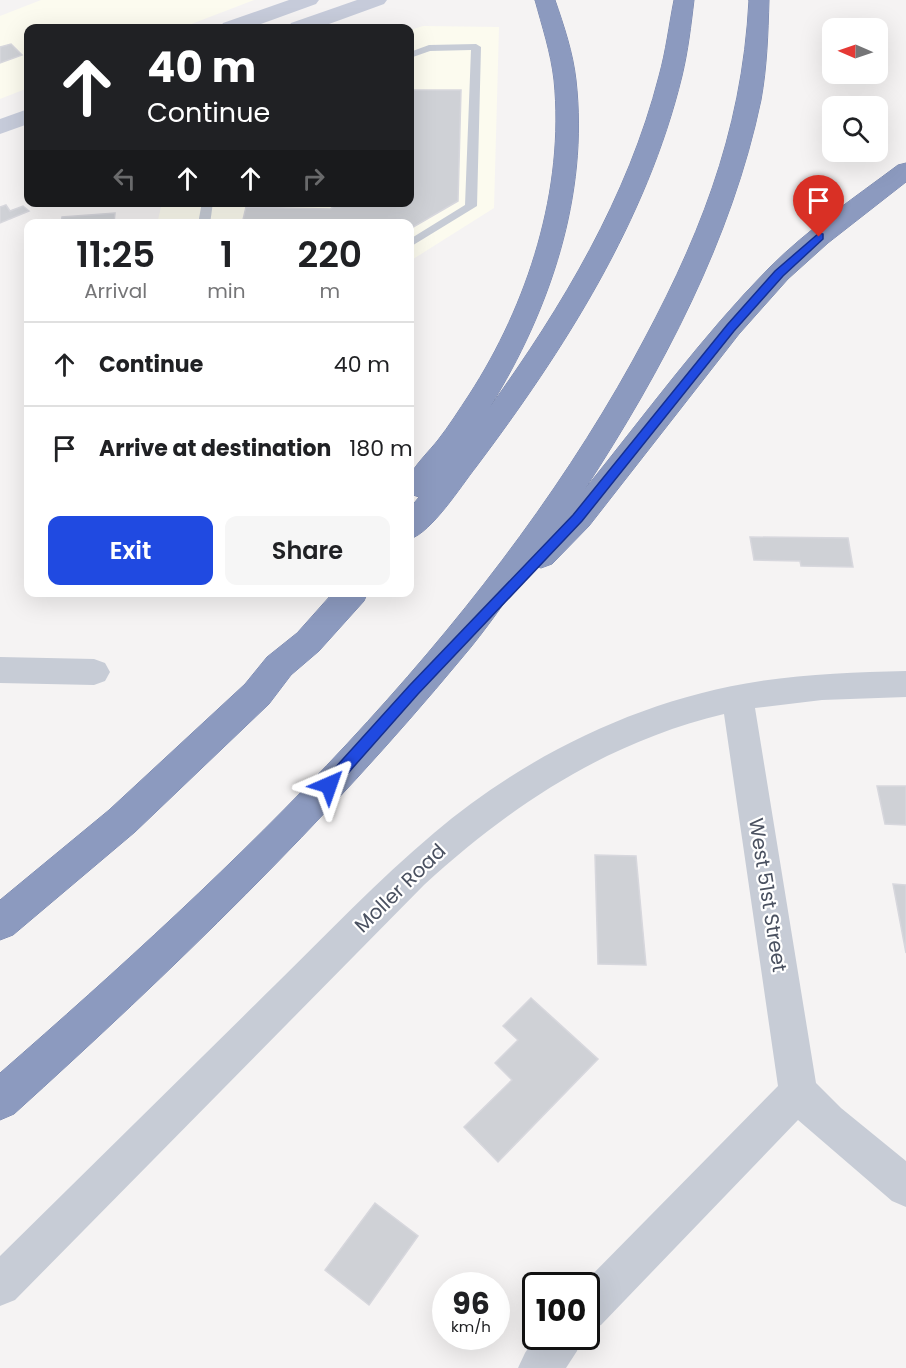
<!DOCTYPE html>
<style>
:root{--surface:#fff;--page:#f6f6f6;--text:#202124;--muted:#757577;--line:#e0e0e0;--accent:#204ae1}
body{margin:0;font-family:Poppins,sans-serif;background:var(--page);color:var(--text);height:100vh;display:flex;flex-direction:column;font-size:22px;white-space:nowrap}
*{box-sizing:border-box;margin:0}
p{font-size:20px;color:var(--muted)}
.icon{flex:none;width:33px;height:33px;fill:none;stroke:currentColor;stroke-width:2;stroke-linecap:round;stroke-linejoin:round}
.map{position:relative;flex:1;overflow:hidden}
.drawer{position:absolute;left:24px;top:219px;width:390px;height:378px;display:flex;flex-direction:column;background:var(--surface);border-radius:12px;box-shadow:0 6px 24px #0002}
.drawer>*{flex:none}
.banner{position:absolute;left:24px;top:24px;width:390px;height:183px;border-radius:12px;box-shadow:0 6px 24px #0002;background:#202124;color:#fff;overflow:hidden}
.needle{width:39px;rotate:272deg}
.buttons{position:absolute;left:822px;top:18px;display:grid;gap:12px}
.buttons a{display:grid;place-items:center;width:66px;height:66px;border-radius:12px;background:var(--surface);box-shadow:0 6px 24px #0002;font-size:30px}
.speed{position:absolute;left:432px;top:1272px;display:flex;gap:12px;font-size:30px;font-weight:700;text-align:center}
.speed>*{display:grid;place-content:center;width:78px;height:78px;border-radius:50%;background:var(--surface);box-shadow:0 6px 24px #0002;line-height:1}
.speed small{font-size:15px;font-weight:400}
.speed .limit{border:3px solid #111;border-radius:9px;background:#fff;color:#111}
.pin{position:absolute;display:grid;place-items:center;width:51px;height:51px;color:#fff;margin:-62px -26px;border-radius:50% 50% 50% 0;rotate:-45deg;box-shadow:0 0 6px #0007}
.pin .icon{rotate:45deg}
.me{position:absolute;width:66px;margin:-33px;rotate:43deg;stroke-linejoin:round;filter:drop-shadow(0 0 4px #0008)}
.turn{display:flex;align-items:center;gap:21px;height:126px;padding:0 24px;font-size:27px}
.turn .icon{width:78px;height:78px;stroke-width:2.5}
.turn b{display:block;font-size:42px;line-height:51px}
.lanes{display:flex;align-items:center;height:57px;padding:0 24px;background:#0003;justify-content:center;gap:30px;direction:ltr}
.lanes .off{opacity:.35}
.eta{display:flex;justify-content:space-evenly;align-items:center;height:102px;text-align:center}
.eta b{font-size:36px;font-weight:600;line-height:42px}
.cta{display:flex;gap:12px;margin-top:auto;padding:12px 24px}
.cta a{flex:1;height:69px;border-radius:12px;background:var(--accent);color:#fff;font-size:24px;font-weight:600;line-height:69px;text-align:center}
.cta a+a{background:var(--page);color:var(--text)}
ul{padding:0;list-style:none}
li{display:flex;align-items:center;gap:18px;height:84px;padding:0 24px;border-top:2px solid var(--line)}
li div{flex:1}
li b{display:block;font-size:22px}
li em{font-style:normal}
.map>svg:first-child{display:block}
.commercial{fill:#fcfbef}
.building{fill:#cfd1d6;stroke:#d7d7dd;stroke-width:1.5}
.lines{fill:none;stroke-linecap:round;stroke-linejoin:round}
.motorway-casing{stroke:#7785ab;stroke-width:1}
.service{fill:#c7ccd6;fill-rule:evenodd}
.minor{fill:#c7ccd6;fill-rule:evenodd}
.secondary{fill:#c6cbda;fill-rule:evenodd}
.motorway{fill:#8c9abf;fill-rule:evenodd}
.route{fill:#204ae1;stroke:#153092;stroke-width:1.5}
.labels{text-anchor:middle;dominant-baseline:central;stroke-width:4.5;stroke-linejoin:round;paint-order:stroke}
.street-label{font-size:20px;fill:#4a5160;stroke:#fff}
</style>
<div class="map">
<svg width="906" height="1368" viewBox="0 0 906 1368">
<rect width="100%" height="100%" fill="#f5f3f3"/>
<g class="commercial">
<path d="M41,0H254L181,28H28V88L0,99V16Z"/>
<path d="M423,26L499,27L494,208L410,261V224H157L162,203L410,202V30Z"/>
</g>
<g class="building">
<path d="M11,44L22,55L0,63V47Z"/>
<path d="M410,90H461L458,201L410,229V224H242L246,207L330,209L340,202H410Z"/>
<path d="M6,205L10,211L23,206L29,211L0,223V207Z"/>
<path d="M115,213L114,224H61L62,217Z"/>
<path d="M750,537L848,538L853,567L801,566L800,561L754,560Z"/>
<path d="M877,786H906V825L885,824Z"/>
<path d="M595,855L636,856L646,965L598,964Z"/>
<path d="M893,884L906,885V953Z"/>
<path d="M531,998L598,1059L498,1162L464,1127L512,1080L495,1063L518,1040L503,1026Z"/>
<path d="M375,1203L418,1236L369,1305L325,1270Z"/>
</g>
<g class="lines">
<g class="motorway-casing">
<g id="motorway">
<path d="M535,0H555C564,26 573,53 576,80C589,195 550,310 490,407C562,307 628,197 659,76C666,51 669,25 674,0H694C691,25 688,51 682,76C647,220 564,350 476,467C461,486 432,532 410,539V508L419,497L410,494C410,489 408,481 410,476C413,467 431,449 438,440C449,426 459,410 469,395C528,304 565,189 554,80C551,53 542,26 535,0Z"/>
<path d="M749,0H769C768,34 767,67 761,100C732,239 662,371 585,489C645,415 702,336 769,268C808,229 854,198 898,165L906,163V182L828,243L788,279L739,334L589,526L552,564L541,568L531,565C509,596 486,630 461,659C325,823 172,971 14,1114L0,1120V1073C236,867 479,638 632,362C697,244 742,136 749,0Z"/>
<path d="M334,592H368L364,601L319,651L291,675L269,704L135,832L13,935L0,940V900L109,810L245,684L267,657L297,633Z"/>
</g>
</g>
<g class="service">
<path d="M476,44L481,47L477,206L410,247V239L465,205L471,50L430,51L410,58V52L429,45Z"/>
<path d="M202,202H213L210,224H198Z"/>
</g>
<g class="minor">
<path d="M0,657L94,659L105,663L110,672L105,681L94,685L0,683Z"/>
<path d="M906,671V697L822,700L755,708L816,1083L841,1108L906,1161V1207L892,1201L798,1120L601,1325L586,1331V1286H581L778,1086L724,714C607,742 511,805 424,885L15,1300L0,1306V1256C92,1165 184,1075 276,984C328,933 378,880 434,833C526,755 641,699 761,681C809,674 857,672 906,671Z"/>
<path d="M536,1336H583L577,1351L566,1368H518L525,1353Z"/>
</g>
<g class="secondary">
<path d="M289,0H319L316,4L250,28H220L223,23Z"/>
<path d="M357,0H387L384,4L318,28H288L291,23Z"/>
<path d="M28,109V124L0,134V119Z"/>
</g>
<use href="#motorway" class="motorway"/>
</g>
<path class="route" d="M819,233L823,234V239L783,276L734,331L582,521L418,694L334,789L329,791L324,789L322,785L324,780L409,686L573,515L727,325L775,271Z"/>
<g class="labels">
<g class="street-label">
<text transform="translate(400 888) rotate(-44)">Moller Road</text>
<text transform="translate(768 895) rotate(81)">West 51st Street</text>
</g>
</g>
</svg>
<div class="buttons">
<a><svg class="needle" viewBox="-14 -14 28 28"><path d="M0-13l5 13h-10z" fill="#e53935"/><path d="M0 13l5-13h-10z" fill="#757577"/></svg></a>
<a><svg class="icon" aria-label="search" viewBox="0 0 24 24"><circle cx="10" cy="10" r="6"/><path d="M15 15l6 6"/></svg></a>
</div>
<div class="speed"><div>96<small>km/h</small></div><div class="limit">100</div></div>
<div class="pin" style="left:819px;top:237px;background:#d93025"><svg class="icon" aria-label="arrive" viewBox="0 0 24 24"><path d="M6 21V4h12l-3 4 3 4H6"/></svg></div>
<svg class="me" style="left:329px;top:785px" viewBox="-20 -20 40 40"><path d="M0-17L14 15 0 8-14 15z" fill="#204ae1" stroke="#fff" stroke-width="4"/></svg>
<div class="banner">
<div class="turn"><svg class="icon" aria-label="ahead" viewBox="0 0 24 24"><path d="M12 20V5M6 11l6-6 6 6"/></svg><div><b>40 m</b>Continue</div></div>
<div class="lanes"><svg class="icon off" aria-label="left" viewBox="0 0 24 24"><path d="M17 20v-9H6M10 6l-5 5 5 5"/></svg><svg class="icon" aria-label="ahead" viewBox="0 0 24 24"><path d="M12 20V5M6 11l6-6 6 6"/></svg><svg class="icon" aria-label="ahead" viewBox="0 0 24 24"><path d="M12 20V5M6 11l6-6 6 6"/></svg><svg class="icon off" aria-label="right" viewBox="0 0 24 24"><path d="M7 20v-9h11M14 6l5 5-5 5"/></svg></div>
</div>
<section class="drawer">
<div class="eta">
<div><b>11:25</b><p>Arrival</p></div>
<div><b>1</b><p>min</p></div>
<div><b>220</b><p>m</p></div>
</div>
<ul>
<li><svg class="icon" aria-label="ahead" viewBox="0 0 24 24"><path d="M12 20V5M6 11l6-6 6 6"/></svg><div><b>Continue</b></div><em>40 m</em></li>
<li><svg class="icon" aria-label="arrive" viewBox="0 0 24 24"><path d="M6 21V4h12l-3 4 3 4H6"/></svg><div><b>Arrive at destination</b></div><em>180 m</em></li>
</ul>
<div class="cta"><a>Exit</a><a>Share</a></div>
</section>
</div>
